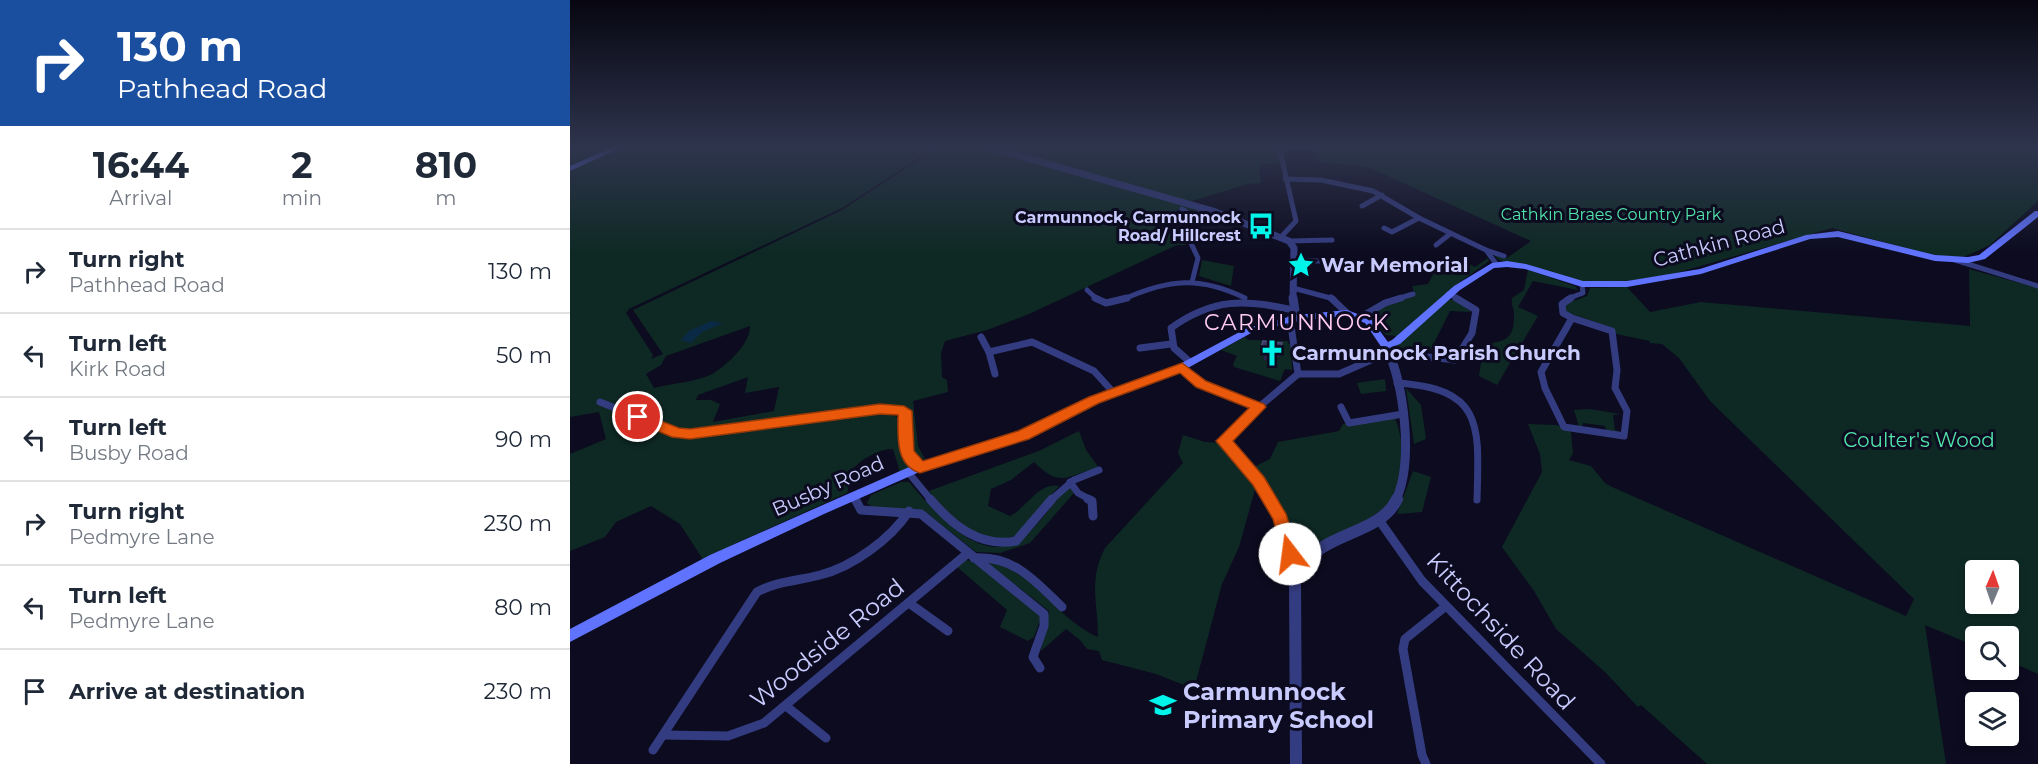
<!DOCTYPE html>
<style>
:root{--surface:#fff;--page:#f2f2f3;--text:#1f2937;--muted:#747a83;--line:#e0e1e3}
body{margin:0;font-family:Montserrat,sans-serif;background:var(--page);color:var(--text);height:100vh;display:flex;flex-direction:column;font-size:22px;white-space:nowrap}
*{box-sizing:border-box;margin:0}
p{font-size:20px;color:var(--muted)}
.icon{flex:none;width:33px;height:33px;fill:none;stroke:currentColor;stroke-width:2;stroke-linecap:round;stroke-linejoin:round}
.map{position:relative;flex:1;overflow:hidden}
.details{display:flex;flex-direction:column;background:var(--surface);width:570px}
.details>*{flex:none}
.top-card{background:#1a4fa0;color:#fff;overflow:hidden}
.needle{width:39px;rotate:2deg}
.tools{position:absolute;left:1395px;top:560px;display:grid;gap:12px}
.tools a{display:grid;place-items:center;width:54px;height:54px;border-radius:6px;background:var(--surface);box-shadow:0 3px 9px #0003;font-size:30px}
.pin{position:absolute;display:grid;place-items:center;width:51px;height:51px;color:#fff;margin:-26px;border:3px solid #fff;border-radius:50%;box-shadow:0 2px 6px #0007}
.me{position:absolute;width:66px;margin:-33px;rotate:345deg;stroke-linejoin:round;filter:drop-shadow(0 0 4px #0008)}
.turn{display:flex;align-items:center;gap:21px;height:126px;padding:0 18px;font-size:27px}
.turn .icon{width:78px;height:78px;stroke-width:2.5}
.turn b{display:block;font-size:42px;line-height:51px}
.eta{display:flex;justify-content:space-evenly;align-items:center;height:102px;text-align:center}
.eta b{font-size:36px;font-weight:700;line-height:42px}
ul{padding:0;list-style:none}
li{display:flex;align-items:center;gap:18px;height:84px;padding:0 18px;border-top:2px solid var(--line)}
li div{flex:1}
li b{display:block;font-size:22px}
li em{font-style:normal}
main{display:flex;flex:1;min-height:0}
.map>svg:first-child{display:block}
.green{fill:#0e2924;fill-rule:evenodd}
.water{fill:#0a2945}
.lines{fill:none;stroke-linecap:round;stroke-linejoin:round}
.minor-far2{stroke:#343c81;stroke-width:5}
.minor-far1{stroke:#343c81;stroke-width:7}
.minor{stroke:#343c81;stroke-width:9}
.tertiary-far2{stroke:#343c81;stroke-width:7}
.tertiary-far1{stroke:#343c81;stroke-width:9}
.tertiary{stroke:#343c81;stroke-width:12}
.secondary{fill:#6073ff;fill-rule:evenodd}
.wall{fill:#25234e}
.shaded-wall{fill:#141233}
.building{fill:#373561;stroke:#4e4c7a;stroke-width:1.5}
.route{fill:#ea580c;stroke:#983908;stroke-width:1.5}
.labels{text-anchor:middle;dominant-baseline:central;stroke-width:6;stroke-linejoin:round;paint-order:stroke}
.far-park-label{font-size:16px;fill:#51e4aa;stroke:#0c0b1f}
.far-poi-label{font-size:16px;font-weight:bold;fill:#c9cbff;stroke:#0c0b1f;text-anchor:end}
.street-label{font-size:20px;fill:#c9cbff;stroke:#0c0b1f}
.poi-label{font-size:20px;font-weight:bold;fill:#c9cbff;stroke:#0c0b1f;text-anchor:start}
.park-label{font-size:20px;fill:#51e4aa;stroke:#0c0b1f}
.quarter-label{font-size:22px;letter-spacing:1.5px;fill:#ffcbf4;stroke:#0c0b1f}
.near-street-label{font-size:24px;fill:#c9cbff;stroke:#0c0b1f}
.near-poi-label{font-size:24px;font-weight:bold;fill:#c9cbff;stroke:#0c0b1f;text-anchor:start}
</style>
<main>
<section class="details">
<div class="top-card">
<div class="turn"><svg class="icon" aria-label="right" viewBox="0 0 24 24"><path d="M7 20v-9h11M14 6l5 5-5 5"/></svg><div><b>130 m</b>Pathhead Road</div></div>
</div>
<div class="eta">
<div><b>16:44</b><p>Arrival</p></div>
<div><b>2</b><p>min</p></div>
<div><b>810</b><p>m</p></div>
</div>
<ul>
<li><svg class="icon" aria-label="right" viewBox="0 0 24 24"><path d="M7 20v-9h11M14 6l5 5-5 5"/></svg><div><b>Turn right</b><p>Pathhead Road</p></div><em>130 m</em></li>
<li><svg class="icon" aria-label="left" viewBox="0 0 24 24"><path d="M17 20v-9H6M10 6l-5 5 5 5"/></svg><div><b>Turn left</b><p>Kirk Road</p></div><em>50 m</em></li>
<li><svg class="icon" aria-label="left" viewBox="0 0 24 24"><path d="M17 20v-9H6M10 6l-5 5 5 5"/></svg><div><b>Turn left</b><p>Busby Road</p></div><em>90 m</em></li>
<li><svg class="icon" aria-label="right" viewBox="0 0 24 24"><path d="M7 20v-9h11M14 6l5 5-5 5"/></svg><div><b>Turn right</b><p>Pedmyre Lane</p></div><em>230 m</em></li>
<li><svg class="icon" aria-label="left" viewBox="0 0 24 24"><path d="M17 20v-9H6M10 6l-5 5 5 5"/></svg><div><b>Turn left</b><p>Pedmyre Lane</p></div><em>80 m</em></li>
<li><svg class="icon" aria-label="arrive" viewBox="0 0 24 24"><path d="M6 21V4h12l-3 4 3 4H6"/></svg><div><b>Arrive at destination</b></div><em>230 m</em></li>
</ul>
</section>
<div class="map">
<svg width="1468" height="764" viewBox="0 0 1468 764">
<rect width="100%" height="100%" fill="#0c0b1f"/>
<g class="green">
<path d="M0,146H45L0,166Z"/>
<path d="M55,146H367L272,208L59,309L56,313L83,355L81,359L93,354L63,310L272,210L370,146H407L635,211L633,213L611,208L586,225L595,232L611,237L616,245H607L459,314L417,330L375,341L371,353L372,377L377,380L378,392L343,401L348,446L356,461L340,449L339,412L334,409L314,411L333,420L331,441L343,466L330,472L323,449C309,448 280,464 278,479C277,485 279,489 277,493L162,545L134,561L110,524L81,506L46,522L35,537L0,551V454L36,439L29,412L0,417V171ZM180,326C180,344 159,363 144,373C131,381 100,384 84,388L76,374L91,365L96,356ZM178,377L175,393L209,387L204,411L143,422L150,404L141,400H126L128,395Z"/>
<path d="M427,146H707L711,163L689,165L691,183L677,184L619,202Z"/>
<path d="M743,146H1468V201L1420,245L1396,256L1381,257L1357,254L1262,228L1103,274L1058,281L1013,282L929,260L922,253L937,258L961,241L798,167L749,162Z"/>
<path d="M887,258L905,267L918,258L919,261L883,287L827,336L816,335L797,315L808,307L845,295L842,286L858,284L871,260Z"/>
<path d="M632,260L664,266L661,286L629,276Z"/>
<path d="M1399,269L1468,288V674L1439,661L1438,636H1406L1405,646L1355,625L1376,764H1137L1071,705L1068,707L1035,672L986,629L964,591L932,547L972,472L970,454L958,424L987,425L1001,432L1003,453L999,460L1021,466L1035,483L1042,487L1336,616L1344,599L1140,401L1109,358L1092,344L1080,343V341L1046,334L1040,327L996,312L995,304L1017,296L1020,288L1057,287L1080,312L1131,302L1400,326ZM1406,570H1438V603H1406Z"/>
<path d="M958,270L1005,286L1008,290L963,281L948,307L968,316L927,385L909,376L914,344C937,342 945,338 944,312C943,306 941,305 942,298L954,290Z"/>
<path d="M876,300H886L901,312L880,311L860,351L855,353V362L828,358L826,345Z"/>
<path d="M675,337L678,340L717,341L721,346L722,370L715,369L710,381L664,367L663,364L667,356L651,350Z"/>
<path d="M815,379L816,391L791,394L787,383Z"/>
<path d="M836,388L851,405L856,439L844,444Z"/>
<path d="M1020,409L1050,414L1043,415L1045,430L1054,433L1036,431L1035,426L1013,423L1012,427H1009L1004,410Z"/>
<path d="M825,418C836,446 835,484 815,508C800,525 757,538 736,548L728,555C718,545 719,528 713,516C705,498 694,483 682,468L700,459L708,442L769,431L773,424Z"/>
<path d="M509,431L516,450L529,468C497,474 492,490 464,462L441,480L421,489L418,506L440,516C457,508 468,482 489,486L447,535C417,550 374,516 359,491L471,450Z"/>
<path d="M613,435L635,442L652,443L686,486L669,547L652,584L624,689L586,674L532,660L529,651L517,649L510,640L496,629L471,651L479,611L415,561C464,568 484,618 528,637C528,603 518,581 535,548L613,463L608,453Z"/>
<path d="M843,471L861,477L852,512L827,514Z"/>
<path d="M331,482H339C364,511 414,573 456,535C471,522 483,504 495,489L501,488L504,493L460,543L430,553L406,552L358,514L348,510L302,507L297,503L301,495Z"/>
<path d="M395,560L402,561L472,615L464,637L458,641L430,627L437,610L386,566Z"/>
</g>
<path class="water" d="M141,321L153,323L132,332L121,343L111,340L119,331Z"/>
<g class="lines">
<g class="minor-far2">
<path d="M709,146L726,221L711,237"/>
<path d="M715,179L751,180L803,191L849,218L916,250L927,265"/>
<path d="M792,206L812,195"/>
<path d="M612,209L620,214"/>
<path d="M814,228L822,232L849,218"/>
<path d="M719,241L762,240"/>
<path d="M866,245L880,234"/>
<path d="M916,250L934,256"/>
<path d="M1385,260L1468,286"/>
<path d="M724,261H762"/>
<path d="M622,282L628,258L610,220L618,215L643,211"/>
<path d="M723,288L764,299"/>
<path d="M517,290L527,299"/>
<path d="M878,294L889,299"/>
<path d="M554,299C599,279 630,276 675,298"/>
<path d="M827,299L843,294"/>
<path d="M997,299L1013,293L1012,284"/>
</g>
<g class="minor-far1">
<path d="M525,298L536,303L557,298"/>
<path d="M761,298L777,313"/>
<path d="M1001,298L992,304L993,313L1002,318"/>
<path d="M791,317L815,303L831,298"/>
<path d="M1002,318L1042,331L1047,370L1045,388L1057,411L1054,436L994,427L975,388L971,372Z"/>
<path d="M411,337L419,352L425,374"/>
<path d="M570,348L601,344"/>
<path d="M419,352L462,342L524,371L543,392"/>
<path d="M859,357L885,360L902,333L906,310L886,298"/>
<path d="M620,362L604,348L601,328C643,298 675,299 723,310"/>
<path d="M612,367L631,384L689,407L728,374L720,319"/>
<path d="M728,374H769L808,357H820"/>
<path d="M827,383C914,389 909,425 907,500"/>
<path d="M30,402L107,433L120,434L310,409L335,411L336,453L350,467"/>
<path d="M689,407L654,441L700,500"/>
<path d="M771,407L779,423L833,414"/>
<path d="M338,472L361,500"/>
<path d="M500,482L508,493L521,500"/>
<path d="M284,496L286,500"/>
<path d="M481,500L504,480L529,470"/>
</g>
<g class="minor">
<path d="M285,499L291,510L351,514L474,614V626L463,657L470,668"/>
<path d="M360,499C382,525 410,548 446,541L482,499"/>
<path d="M518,499L522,501L523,516"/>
<path d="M699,499C712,519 714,545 730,563"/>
<path d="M809,520L852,581L1031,764"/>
<path d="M404,558C444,555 466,582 492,607"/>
<path d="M339,603L378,631"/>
<path d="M216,706L256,738"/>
<path d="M93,735L158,736L194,723L398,553"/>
<path d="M83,750L187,592C207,581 228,581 250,575C282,567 321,539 339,511"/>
<path d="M856,764L852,755L833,649L835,639L876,606"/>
</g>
<path class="tertiary-far2" d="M415,146L643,211L719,241L724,248L723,299"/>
<g class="tertiary-far1">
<path d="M723,298L726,318"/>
<path d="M816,346C834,384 844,461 826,500"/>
</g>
<path class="tertiary" d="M726,764L725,575C750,530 809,537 827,499"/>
<g class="secondary">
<path d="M45,146H55L0,171V166Z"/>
<path d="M1465,211H1468V217L1415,259L1398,263L1365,261L1268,237L1240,239L1131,274L1057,287H1012L955,269L937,267L924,268L890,290L830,344L816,349L812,348L795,323L776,316L726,321L683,332L616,369L528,403L457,438L354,470L254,514L150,563L0,642V629L140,555L246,508L346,464L449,432L520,397L608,365L677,328L726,315L777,310L801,319L818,342L822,340L884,286L922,263L937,261L956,264L1013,281H1057L1130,269L1236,235L1268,231L1365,255L1398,257L1409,255Z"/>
</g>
</g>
<path class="wall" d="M712,343V351L710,357H704L702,361L694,360V356L691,355V348Z"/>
<g class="shaded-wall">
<path d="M712,343V351L710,357V350Z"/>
<path d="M704,349V357L702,361V354Z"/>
</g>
<path class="building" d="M693,341L712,343L710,350L704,349L702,354L694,352L695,348H691Z"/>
<linearGradient id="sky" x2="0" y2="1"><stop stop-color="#070611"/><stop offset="0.58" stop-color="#2e344d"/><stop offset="1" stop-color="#2e344d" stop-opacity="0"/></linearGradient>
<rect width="1468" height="253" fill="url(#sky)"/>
<path class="route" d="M612,363L636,381L694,404L696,407L663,441L694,477L716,514L729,554L726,559H714L703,519L683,485L646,441L679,408L626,387L610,373L529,403L459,439L350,473C325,465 328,437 328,415L310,414L120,439L102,437L63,421L61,417L68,412L109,428L120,429L310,404L334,406L342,411L344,451L353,461L448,431L519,397Z"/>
<defs>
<g id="bus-bare" transform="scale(2.07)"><path d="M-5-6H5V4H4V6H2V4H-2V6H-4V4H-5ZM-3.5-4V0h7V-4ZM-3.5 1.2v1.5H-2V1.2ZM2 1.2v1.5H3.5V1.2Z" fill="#00f4ea" stroke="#0c0b1f" stroke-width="2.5" paint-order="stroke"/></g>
<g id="sight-bare" transform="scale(2.07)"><path d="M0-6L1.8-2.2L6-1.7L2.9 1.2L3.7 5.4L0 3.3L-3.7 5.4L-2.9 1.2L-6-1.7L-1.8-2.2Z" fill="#00f4ea" stroke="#0c0b1f" stroke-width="2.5" paint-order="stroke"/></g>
<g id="church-bare" transform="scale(2.07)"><path d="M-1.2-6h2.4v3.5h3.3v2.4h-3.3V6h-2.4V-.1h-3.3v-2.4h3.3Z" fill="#00f4ea" stroke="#0c0b1f" stroke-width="2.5" paint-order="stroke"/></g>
<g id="school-bare" transform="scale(2.07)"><path d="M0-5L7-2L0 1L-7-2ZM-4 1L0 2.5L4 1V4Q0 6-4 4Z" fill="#00f4ea" stroke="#0c0b1f" stroke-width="2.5" paint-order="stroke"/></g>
</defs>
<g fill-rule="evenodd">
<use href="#bus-bare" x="691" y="226"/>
<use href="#sight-bare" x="731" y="265"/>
<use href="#church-bare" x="702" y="353"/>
<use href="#school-bare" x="593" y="705"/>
</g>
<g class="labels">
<g class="far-park-label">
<text x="1041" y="214">Cathkin Braes Country Park</text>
</g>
<g class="far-poi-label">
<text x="671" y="217">Carmunnock, Carmunnock<tspan x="671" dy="18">Road/ Hillcrest</tspan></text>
</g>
<g class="street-label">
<text transform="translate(1149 243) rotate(-15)">Cathkin Road</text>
<text transform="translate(258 486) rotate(-24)">Busby Road</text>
</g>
<g class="poi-label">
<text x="751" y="265">War Memorial</text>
<text x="722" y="353">Carmunnock Parish Church</text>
</g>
<g class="park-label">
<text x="1349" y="440">Coulter's Wood</text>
</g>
<g class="quarter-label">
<text x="727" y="322">CARMUNNOCK</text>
</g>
<g class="near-street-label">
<text transform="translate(931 631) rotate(47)">Kittochside Road</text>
<text transform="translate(257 643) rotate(-39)">Woodside Road</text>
</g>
<g class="near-poi-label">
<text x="613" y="691">Carmunnock<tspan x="613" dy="28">Primary School</tspan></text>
</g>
</g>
</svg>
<div class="tools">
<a><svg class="needle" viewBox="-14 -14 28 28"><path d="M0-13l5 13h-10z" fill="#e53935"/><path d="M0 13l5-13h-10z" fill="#747a83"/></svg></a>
<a><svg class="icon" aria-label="search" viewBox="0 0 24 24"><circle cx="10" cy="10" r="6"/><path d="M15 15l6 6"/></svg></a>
<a><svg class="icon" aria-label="layers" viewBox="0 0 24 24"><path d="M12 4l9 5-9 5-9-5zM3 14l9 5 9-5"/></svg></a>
</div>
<div class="pin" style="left:68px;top:417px;background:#d93025"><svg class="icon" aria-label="arrive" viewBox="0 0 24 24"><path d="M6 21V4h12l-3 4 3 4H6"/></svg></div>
<svg class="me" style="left:720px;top:554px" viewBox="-20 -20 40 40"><circle r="19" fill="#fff"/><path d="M0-13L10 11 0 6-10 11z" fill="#ea580c"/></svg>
</div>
</main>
